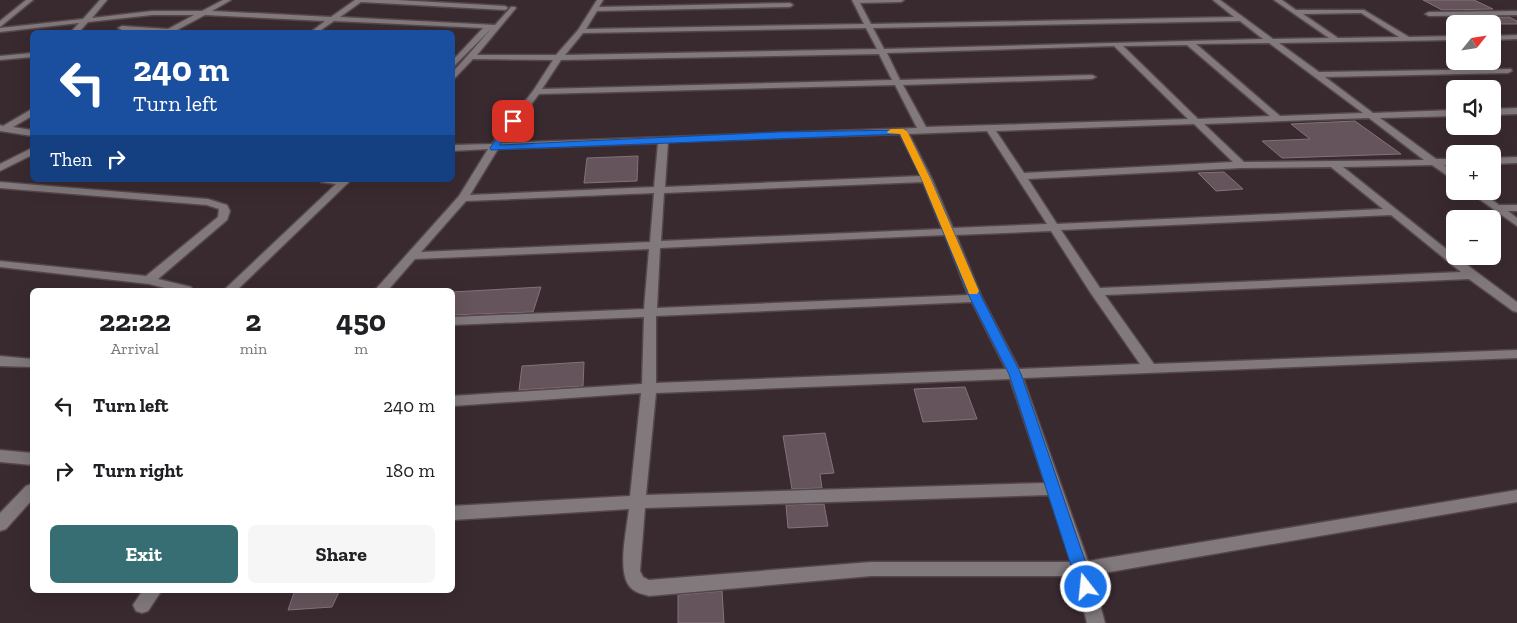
<!DOCTYPE html>
<meta charset="utf-8">
<style>
:root{--surface:#fff;--page:#f6f6f6;--text:#202124;--muted:#757577;--accent:#366e73}
body{margin:0;font-family:"Zilla Slab",serif;background:var(--page);color:var(--text);height:100vh;display:flex;flex-direction:column;font-size:19px;white-space:nowrap}
*{box-sizing:border-box;margin:0}
p{font-size:16px;color:var(--muted)}
.icon{flex:none;width:28px;height:28px;fill:none;stroke:currentColor;stroke-width:2;stroke-linecap:round;stroke-linejoin:round}
.map{position:relative;flex:1;overflow:hidden}
.side{position:absolute;left:30px;top:288px;width:425px;height:305px;display:flex;flex-direction:column;background:var(--surface);border-radius:8px;box-shadow:0 5px 20px #0002}
.side>*{flex:none}
.hud{position:absolute;left:30px;top:30px;width:425px;height:152px;border-radius:8px;box-shadow:0 5px 20px #0002;background:#1a4fa0;color:#fff;overflow:hidden}
.needle{width:32px;rotate:60deg}
.controls{position:absolute;left:1446px;top:15px;display:grid;gap:10px}
.controls a{display:grid;place-items:center;width:55px;height:55px;border-radius:8px;background:var(--surface);box-shadow:0 5px 20px #0002;font-size:25px}
.pin{position:absolute;display:grid;place-items:center;width:42px;height:42px;color:#fff;margin:-21px;border-radius:10px;box-shadow:0 2px 8px #0006}
.me{position:absolute;width:55px;margin:-28px;rotate:344deg;stroke-linejoin:round;filter:drop-shadow(0 0 4px #0008)}
.turn{display:flex;align-items:center;gap:18px;height:105px;padding:0 20px;font-size:22px}
.turn .icon{width:65px;height:65px;stroke-width:2.5}
.turn b{display:block;font-size:35px;line-height:42px}
.then{display:flex;align-items:center;height:48px;padding:0 20px;background:#0003;gap:10px;font-size:19px}
.eta{display:flex;justify-content:space-evenly;align-items:center;height:85px;text-align:center}
.eta b{font-size:30px;font-weight:700;line-height:35px}
.primary-button{display:flex;gap:10px;margin-top:auto;padding:10px 20px}
.primary-button a{flex:1;height:58px;border-radius:8px;background:var(--accent);color:#fff;font-size:20px;font-weight:700;line-height:58px;text-align:center}
.primary-button a+a{background:var(--page);color:var(--text)}
ul{padding:0;list-style:none}
li{display:flex;align-items:center;gap:15px;height:65px;padding:0 20px}
li div{flex:1}
li b{display:block;font-size:19px}
li em{font-style:normal}
.map>svg:first-child{display:block}
.building{fill:#65545b;stroke:#847279}
.lines{fill:none;stroke-linecap:round;stroke-linejoin:round}
.minor-casing{stroke:#55464c;stroke-width:3}
.minor{fill:#81797c;fill-rule:evenodd}
.route{fill:#1a73e8;stroke:#114b97}
.slow{fill:#f59e0b}
</style>
<div class="map">
<svg width="1517" height="623" viewBox="0 0 1517 623">
<rect width="100%" height="100%" fill="#392a30"/>
<g class="building">
<path d="M1423,0H1474L1493,9L1442,10Z"/>
<path d="M1509,17L1517,21V24H1470L1457,18Z"/>
<path d="M1355,121L1401,154L1282,158L1262,141L1310,139L1291,124Z"/>
<path d="M638,156L637,181L584,183L587,158Z"/>
<path d="M1224,172L1243,189L1216,191L1198,173Z"/>
<path d="M541,287L533,312L452,315V292Z"/>
<path d="M584,362L583,386L519,390L522,366Z"/>
<path d="M965,387L977,419L923,422L914,389Z"/>
<path d="M825,433L834,473L820,474L822,488L792,489L783,436Z"/>
<path d="M824,504L828,526L788,528L786,505Z"/>
<path d="M295,590H340L332,607L288,610Z"/>
<path d="M722,591L724,623H678V595Z"/>
</g>
<g class="lines">
<g class="minor-casing">
<g id="minor">
<path d="M26,0H33L0,27V21Z"/>
<path d="M100,0H107L92,18L152,11H202L223,0H231L212,11L331,17L355,0H397L505,6L508,8L505,10L361,2L340,17L495,25L511,7H515L516,8L477,55H556L578,30L597,0H603L599,7L790,3L793,5L790,7L597,11L586,29L864,24L852,0H904L901,2L860,3L871,24L1234,17L1213,0H1220L1273,39L1329,38L1274,0H1282L1296,10H1364L1409,37L1455,36V40L1279,43L1319,72L1511,69L1512,71L1508,73L1325,77L1373,113L1455,110V116L1380,118L1436,159H1455V165H1444L1455,173V181L1432,165L1343,167L1455,256L1517,302V312L1513,311L1469,279L1105,295L1154,364L1517,350V358L1023,378L1088,561L1517,490V502L1092,575L1105,623H1087L1075,576H871L649,596C643,594 636,593 631,588C616,574 627,528 629,509L452,520V506L630,496L641,393L452,406V396L642,384L644,317L452,325V317L644,309L649,249L415,259L388,290H375L459,196L488,149L452,151V145L492,144L533,91L553,60L473,59L452,81V73L491,29L452,68V61L483,28L334,21L318,32H311L325,21L205,15L177,30L179,32L122,30L118,28L122,26L168,29L194,15H152L88,22L79,32H71L79,23L0,32V28L83,19ZM1361,13L1399,37L1338,38L1303,14ZM1240,21L1263,39L884,49L873,28ZM866,28L877,49L565,55L583,33ZM1269,43L1363,113L1280,116L1196,44ZM1187,45L1270,116L1198,119L1123,46ZM1114,46L1188,119L926,127L903,85L1092,79L1096,77L1092,75L900,80L887,53ZM879,54L892,80L542,89L561,60ZM895,85L917,128L502,143L539,94ZM1369,118L1424,160L1244,162L1204,124ZM1194,124L1233,162L1024,173L996,131ZM987,131L1047,224L953,228L932,179L909,134ZM900,134L921,176L665,187L668,142ZM658,143L654,187L470,195L498,149ZM1331,167L1383,209L1057,224L1028,179L1241,168ZM923,182L942,229L661,241L664,193ZM654,193L650,242L421,252L466,201ZM1391,215L1461,272L1100,288L1061,230ZM1051,231L1090,292L1140,364L1019,369L982,298L956,235ZM945,235L968,295L657,308L660,248ZM972,302L1006,369L656,383V316ZM1010,379L1045,483L646,495L656,393ZM1049,495L1071,562H871L649,580L643,577L640,571L645,508Z"/>
<path d="M1517,11V15L1429,16L1425,14L1429,12Z"/>
<path d="M1517,35V39L1492,40V36Z"/>
<path d="M32,53V57L0,60V56Z"/>
<path d="M1517,108V114L1492,115V109Z"/>
<path d="M32,109V116L13,127L32,130V136L0,131V125L3,126Z"/>
<path d="M32,148V155L0,171V164Z"/>
<path d="M1517,157V163L1492,164V158Z"/>
<path d="M320,180H351L237,290H224L336,184L321,182Z"/>
<path d="M0,182L208,199L227,205L230,211L227,220L158,279L191,287L193,290H173L149,284L0,267V261L146,276L218,217L219,209L207,205L0,188Z"/>
<path d="M1468,191H1480L1499,205H1517V211H1508L1517,218V226Z"/>
<path d="M0,356L32,359V367L0,366Z"/>
<path d="M0,450L32,453V465L0,462Z"/>
<path d="M32,484V500L6,529L0,531V513L26,486Z"/>
<path d="M143,590H162L148,611L142,613L136,611L133,605Z"/>
</g>
</g>
<use href="#minor" class="minor"/>
</g>
<path class="route" d="M510,119L517,121L500,145L779,132L906,130L931,180L982,298L1021,374L1094,587L1092,592L1086,594L1081,592L1078,587L1009,374L970,298L922,180L900,134L491,150L490,148Z"/>
<path class="slow" d="M891,129H903L907,131L931,180L979,291L977,294H969L968,291L922,180L900,134L888,133L887,132Z"/>
</svg>
<div class="controls">
<a><svg class="needle" viewBox="-14 -14 28 28"><path d="M0-13l5 13h-10z" fill="#e53935"/><path d="M0 13l5-13h-10z" fill="#757577"/></svg></a>
<a><svg class="icon" aria-label="sound" viewBox="0 0 24 24"><path d="M4 9h4l5-4v14l-5-4H4zM17 9q2 3 0 6"/></svg></a>
<a>+</a>
<a>−</a>
</div>
<div class="pin" style="left:513px;top:121px;background:#d93025"><svg class="icon" aria-label="arrive" viewBox="0 0 24 24"><path d="M6 21V4h12l-3 4 3 4H6"/></svg></div>
<svg class="me" style="left:1086px;top:587px" viewBox="-20 -20 40 40"><circle r="17" fill="#1a73e8" stroke="#fff" stroke-width="3"/><path d="M0-11L8 9 0 5-8 9z" fill="#fff"/></svg>
<div class="hud">
<div class="turn"><svg class="icon" aria-label="left" viewBox="0 0 24 24"><path d="M17 20v-9H6M10 6l-5 5 5 5"/></svg><div><b>240 m</b>Turn left</div></div>
<div class="then">Then<svg class="icon" aria-label="right" viewBox="0 0 24 24"><path d="M7 20v-9h11M14 6l5 5-5 5"/></svg></div>
</div>
<section class="side">
<div class="eta">
<div><b>22:22</b><p>Arrival</p></div>
<div><b>2</b><p>min</p></div>
<div><b>450</b><p>m</p></div>
</div>
<ul>
<li><svg class="icon" aria-label="left" viewBox="0 0 24 24"><path d="M17 20v-9H6M10 6l-5 5 5 5"/></svg><div><b>Turn left</b></div><em>240 m</em></li>
<li><svg class="icon" aria-label="right" viewBox="0 0 24 24"><path d="M7 20v-9h11M14 6l5 5-5 5"/></svg><div><b>Turn right</b></div><em>180 m</em></li>
</ul>
<div class="primary-button"><a>Exit</a><a>Share</a></div>
</section>
</div>
